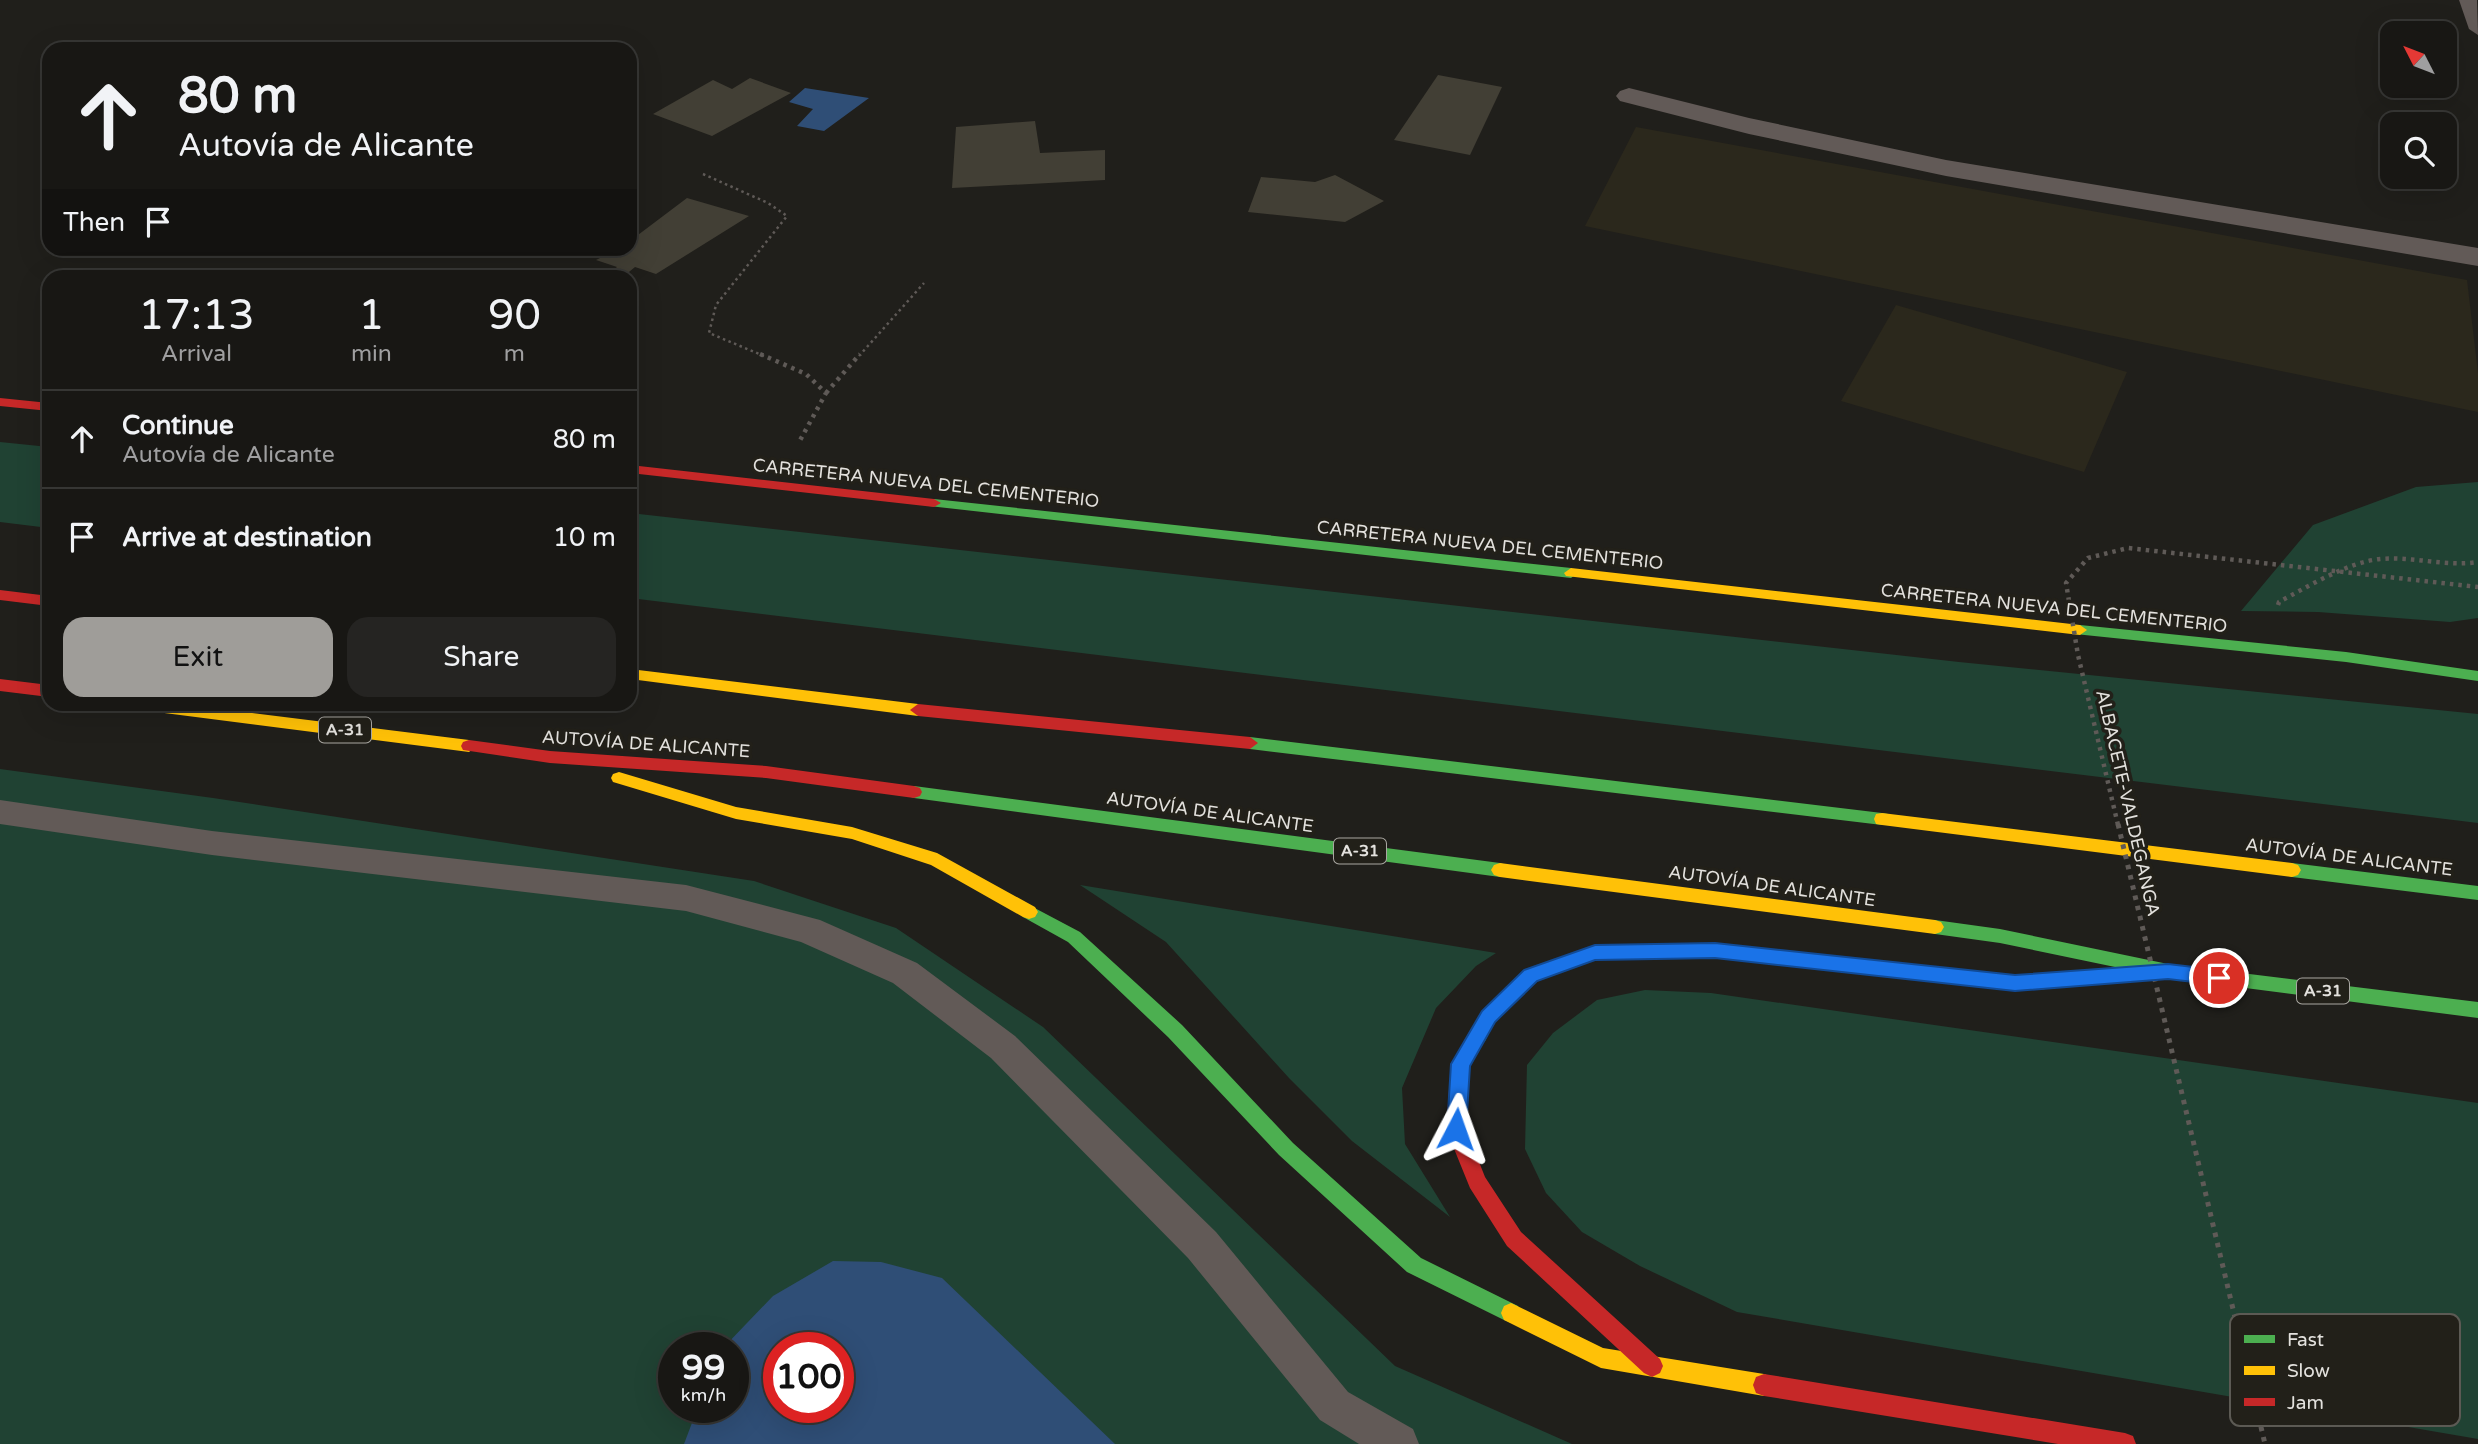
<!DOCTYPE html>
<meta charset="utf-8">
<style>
:root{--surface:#181714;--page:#252422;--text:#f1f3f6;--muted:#9f9fa0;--line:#363634;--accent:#9f9d99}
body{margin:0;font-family:"Varela Round",sans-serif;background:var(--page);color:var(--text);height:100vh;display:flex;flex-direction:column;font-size:26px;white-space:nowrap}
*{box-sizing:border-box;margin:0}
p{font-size:23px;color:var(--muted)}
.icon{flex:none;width:38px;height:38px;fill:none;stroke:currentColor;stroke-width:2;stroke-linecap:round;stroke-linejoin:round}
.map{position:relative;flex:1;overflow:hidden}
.drawer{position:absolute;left:42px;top:270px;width:595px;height:441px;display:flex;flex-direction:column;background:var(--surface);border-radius:21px;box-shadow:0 7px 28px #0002,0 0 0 2px var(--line)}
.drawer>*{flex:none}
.guide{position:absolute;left:42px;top:42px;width:595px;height:214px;border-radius:21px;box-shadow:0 7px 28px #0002,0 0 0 2px var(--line);background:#181714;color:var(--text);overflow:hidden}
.needle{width:46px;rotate:312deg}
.fabs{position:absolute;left:2380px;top:21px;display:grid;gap:14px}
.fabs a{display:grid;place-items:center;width:77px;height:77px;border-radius:14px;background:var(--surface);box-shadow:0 7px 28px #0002,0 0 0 2px var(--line);font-size:35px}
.speed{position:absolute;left:658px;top:1332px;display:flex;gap:14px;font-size:35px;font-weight:700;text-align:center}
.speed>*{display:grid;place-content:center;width:91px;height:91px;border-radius:50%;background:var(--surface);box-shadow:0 7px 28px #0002,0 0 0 2px var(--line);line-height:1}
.speed small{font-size:18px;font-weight:400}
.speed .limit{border:10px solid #d22;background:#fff;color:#111}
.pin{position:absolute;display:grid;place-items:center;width:60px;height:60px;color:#fff;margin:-30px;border:4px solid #fff;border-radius:50%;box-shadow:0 2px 7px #0007}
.me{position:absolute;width:77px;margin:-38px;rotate:4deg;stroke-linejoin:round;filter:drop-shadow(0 0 5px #0008)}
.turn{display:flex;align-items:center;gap:24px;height:147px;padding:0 21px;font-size:32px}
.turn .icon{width:91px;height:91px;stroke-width:2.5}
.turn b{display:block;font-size:49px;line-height:60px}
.then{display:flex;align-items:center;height:66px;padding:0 21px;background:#0003;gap:14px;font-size:26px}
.eta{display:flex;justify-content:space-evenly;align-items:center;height:119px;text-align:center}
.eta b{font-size:42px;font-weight:600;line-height:49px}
.cta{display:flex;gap:14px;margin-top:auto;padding:14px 21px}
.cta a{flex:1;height:80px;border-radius:21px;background:var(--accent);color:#111;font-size:28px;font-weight:600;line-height:80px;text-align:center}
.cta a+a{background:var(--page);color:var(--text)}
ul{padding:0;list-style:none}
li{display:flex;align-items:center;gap:21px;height:98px;padding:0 21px;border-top:2px solid var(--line)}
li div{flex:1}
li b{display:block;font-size:26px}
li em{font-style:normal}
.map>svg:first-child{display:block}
.built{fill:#2b281c}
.green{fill:#204233;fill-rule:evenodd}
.water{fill:#2f4e76;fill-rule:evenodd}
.building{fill:#423f35}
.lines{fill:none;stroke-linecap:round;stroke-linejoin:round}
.path-far1{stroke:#5f5a57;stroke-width:2.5;stroke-dasharray:2.5 3.5;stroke-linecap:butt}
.path{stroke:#5f5a57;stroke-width:4.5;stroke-dasharray:3.5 5;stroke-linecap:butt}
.lane{fill:#625a57;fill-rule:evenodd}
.street{fill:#625a57;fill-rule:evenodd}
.fast{fill:#4caf50;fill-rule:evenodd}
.slow{fill:#ffc107;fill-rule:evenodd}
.jam{fill:#c62828;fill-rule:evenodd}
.path-bridge-far1{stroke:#5f5a57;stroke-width:4.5;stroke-dasharray:3.5 5;stroke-linecap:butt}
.path-bridge{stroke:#5f5a57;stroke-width:5;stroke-dasharray:4.5 6;stroke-linecap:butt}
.route{fill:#1a73e8;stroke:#114b97;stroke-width:2}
.labels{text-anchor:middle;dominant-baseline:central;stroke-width:7;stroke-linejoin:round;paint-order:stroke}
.shield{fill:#222019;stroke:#a9a7a2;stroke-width:2}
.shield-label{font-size:16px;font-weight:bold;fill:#e3e1dd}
.street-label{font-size:18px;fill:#e3e1dd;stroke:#222019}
.key{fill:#222019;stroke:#5c5a54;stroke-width:2}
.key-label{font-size:19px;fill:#e3e1dd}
</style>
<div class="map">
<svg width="2478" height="1444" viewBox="0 0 2478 1444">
<rect width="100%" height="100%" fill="#201f1b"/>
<g class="built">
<path d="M1636,127L2467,280L2478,373V412L1585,226Z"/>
<path d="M1896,305L2127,372L2084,472L1841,401Z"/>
</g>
<g class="green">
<path d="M0,442L49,447V528L0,522Z"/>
<path d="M2478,482V618L2450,622L2318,612L2241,611L2313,525L2416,487Z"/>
<path d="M630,513L1959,662L2478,714V823L630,598Z"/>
<path d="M0,769L213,798L754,881L896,928L1043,1027L1395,1366L1572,1444H0ZM674,1348H733V1407H674ZM779,1348H838V1407H779Z"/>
<path d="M1080,885L1496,953L1476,966L1436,1008L1402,1088L1405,1144L1450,1217L1352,1141L1289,1078L1166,942Z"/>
<path d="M1645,990L1711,993L2478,1103V1439L1737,1312L1640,1266L1582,1232L1546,1193L1525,1149L1527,1065L1553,1033L1597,1000Z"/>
</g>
<g class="water">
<path d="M805,88L869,98L824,131L797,126L813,109L789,102Z"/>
<path d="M833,1261L881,1262L942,1278L1115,1444H684L698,1407H733V1348L724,1347L773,1296ZM779,1348H838V1407H779Z"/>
</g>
<g class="building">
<path d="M1438,75L1502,87L1470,155L1394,140Z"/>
<path d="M750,78L791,93L712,136L653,114L713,80L732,89Z"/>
<path d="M1035,121L1040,153L1105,150V180L952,188L956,127Z"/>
<path d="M1335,175L1384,201L1345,222L1248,212L1261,177L1315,182Z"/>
<path d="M687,198L749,216L656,274L635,267L624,276H607L617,267L596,260L620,248H630V241Z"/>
</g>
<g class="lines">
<g class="path-far1">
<path d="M703,174L768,203L787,216L716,305L709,333L764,356"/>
<path d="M859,356L924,283"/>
</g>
<g class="path">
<path d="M760,354L806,374L826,393L798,444"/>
<path d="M826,393L860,354"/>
<path d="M2278,605L2279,602C2307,587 2348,562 2380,559C2413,556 2445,567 2478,562"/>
</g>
<g class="lane">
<path d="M2459,0H2477L2478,35L2469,29Z"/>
<path d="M0,800L212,831L686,885L820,920L917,963L1015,1036L1216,1232L1348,1392L1413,1429L1419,1444H1359L1320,1420L1188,1258L991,1058L893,983L801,942L686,911L212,855L0,824Z"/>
</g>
<path class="street" d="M1629,88L1749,118L1946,160L2478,248V266L1946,176L1749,134L1620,101L1616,96L1620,91Z"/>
<g class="fast">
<path d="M934,499L1571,568L1578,573L1571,578L929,506L927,503Z"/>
<path d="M2080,625L2346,652L2478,671V681L2346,662L2075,634L2073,630Z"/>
<path d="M1250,737L1882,813L1888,814L1890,819L1888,824L1882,825L1250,749L1242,743Z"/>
<path d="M914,786L1500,863L1506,865L1509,870L1506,875L1500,877L914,798L908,796L906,792L908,788Z"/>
<path d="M2292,863L2478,886V900L2292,877L2286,875L2283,870L2286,865Z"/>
<path d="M1029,905L1080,932L1182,1025L1293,1143L1421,1258L1518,1306L1521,1313L1518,1320L1511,1323L1504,1320L1407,1272L1279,1155L1168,1037L1068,942L1023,917L1020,912L1023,907Z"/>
<path d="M1935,920L2000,929L2168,964L2478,1002V1018L2168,978L2000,943L1935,934L1929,932L1926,927L1929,922Z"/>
<path d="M1715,943L2015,975L2040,977L2043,982L2040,987L2015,991L1715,957L1595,959L1536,980L1495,1021L1485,1041L1478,1043L1471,1041L1469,1035L1483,1011L1524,970L1595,945Z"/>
</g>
<g class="slow">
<path d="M1571,568L2080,625L2087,630L2080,635L1566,576L1564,573Z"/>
<path d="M630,669L918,704L926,710L918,716L630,679Z"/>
<path d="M133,704H181L469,740L477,746L469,752L141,710Z"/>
<path d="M619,772L736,807L852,827L937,853L1035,907L1038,912L1035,917L1029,919L1023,917L931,865L852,839L736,819L613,782L611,778L613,774Z"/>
<path d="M1882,813L2292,863L2298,865L2301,870L2298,875L2292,877L1882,825L1876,824L1874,819L1876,814Z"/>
<path d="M1500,863L1935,920L1941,922L1944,927L1941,932L1935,934L1500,877L1494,875L1491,870L1494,865Z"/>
<path d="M2123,968L2129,970L2132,975L2129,980L2123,982L2034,990L2028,987L2025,982L2028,977L2034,974Z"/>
<path d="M1511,1303L1603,1348L1764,1374L1772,1377L1775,1385L1772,1393L1764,1396L1601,1368L1504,1320L1501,1313L1504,1306Z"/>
</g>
<g class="jam">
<path d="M0,398L49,403V411L0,406Z"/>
<path d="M630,465L934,499L941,503L934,507L630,473Z"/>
<path d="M0,590L49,596V606L0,600Z"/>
<path d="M0,679L49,685V697L0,691Z"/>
<path d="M918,704L1250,737L1258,743L1250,749L918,716L910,710Z"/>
<path d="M469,740L550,751L766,766L914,786L920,788L922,792L920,796L914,798L766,778L550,763L463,750L461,746L463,742Z"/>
<path d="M1478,1027L1485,1029L1487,1035L1469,1065L1466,1129L1485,1177L1521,1232L1660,1359L1663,1366L1660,1373L1652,1377L1644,1373L1507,1246L1470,1188L1446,1129L1451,1064L1471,1029Z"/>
<path d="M1764,1374L2125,1433L2133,1436L2136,1444H2058L1764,1396L1756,1393L1753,1385L1756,1377Z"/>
</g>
<path class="path-bridge-far1" d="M2118,825L2078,655L2066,583L2088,558L2128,548L2478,587"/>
<path class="path-bridge" d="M2118,824L2265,1444"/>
</g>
<path class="route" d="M1715,943L2015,975L2168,964L2219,970L2226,972L2228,978L2226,983L2219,985L2168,979L2015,991L1715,958L1595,960L1537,981L1495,1022L1470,1066L1466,1129L1463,1135L1456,1137L1449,1135L1447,1129L1451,1064L1454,1059L1482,1011L1524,970L1595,945Z"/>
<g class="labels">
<g class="shield">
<rect x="319" y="717.5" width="52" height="25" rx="5"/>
<rect x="1334" y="838.5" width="52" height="25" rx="5"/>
<rect x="2297" y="978.5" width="52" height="25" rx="5"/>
</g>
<g class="shield-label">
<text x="345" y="730">A-31</text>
<text x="1360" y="851">A-31</text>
<text x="2323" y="991">A-31</text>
</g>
<g class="street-label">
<text transform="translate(926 483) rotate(6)">CARRETERA NUEVA DEL CEMENTERIO</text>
<text transform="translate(1490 545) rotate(6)">CARRETERA NUEVA DEL CEMENTERIO</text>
<text transform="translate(2054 608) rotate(6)">CARRETERA NUEVA DEL CEMENTERIO</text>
<text transform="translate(646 744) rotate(4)">AUTOVÍA DE ALICANTE</text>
<text transform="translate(2128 803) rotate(77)">ALBACETE-VALDEGANGA</text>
<text transform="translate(1210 812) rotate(8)">AUTOVÍA DE ALICANTE</text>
<text transform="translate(2349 857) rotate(7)">AUTOVÍA DE ALICANTE</text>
<text transform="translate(1772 886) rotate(8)">AUTOVÍA DE ALICANTE</text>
</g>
</g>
<rect x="2230" y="1314" width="230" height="112" rx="10" class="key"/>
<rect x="2244" y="1335" width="31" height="8" fill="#4caf50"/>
<rect x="2244" y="1366" width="31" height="9" fill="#ffc107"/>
<rect x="2244" y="1398" width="31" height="8" fill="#c62828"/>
<g class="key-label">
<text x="2287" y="1346">Fast</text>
<text x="2287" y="1377">Slow</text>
<text x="2287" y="1409">Jam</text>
</g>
</svg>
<div class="fabs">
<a><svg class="needle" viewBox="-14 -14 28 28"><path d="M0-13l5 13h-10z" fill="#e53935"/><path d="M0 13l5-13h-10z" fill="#9f9fa0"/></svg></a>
<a><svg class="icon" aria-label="search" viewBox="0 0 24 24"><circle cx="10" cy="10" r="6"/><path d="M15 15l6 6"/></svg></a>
</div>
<div class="speed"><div>99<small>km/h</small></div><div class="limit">100</div></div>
<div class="pin" style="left:2219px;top:978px;background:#d93025"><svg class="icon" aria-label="arrive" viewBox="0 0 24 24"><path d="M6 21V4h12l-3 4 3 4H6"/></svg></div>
<svg class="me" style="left:1456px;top:1129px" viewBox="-20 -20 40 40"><path d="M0-17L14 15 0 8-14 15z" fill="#1a73e8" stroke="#fff" stroke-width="4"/></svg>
<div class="guide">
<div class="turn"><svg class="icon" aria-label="ahead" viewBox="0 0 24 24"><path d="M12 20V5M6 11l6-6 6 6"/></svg><div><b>80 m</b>Autovía de Alicante</div></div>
<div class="then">Then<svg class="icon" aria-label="arrive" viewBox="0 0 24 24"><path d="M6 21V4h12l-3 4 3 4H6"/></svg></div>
</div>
<section class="drawer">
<div class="eta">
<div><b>17:13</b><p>Arrival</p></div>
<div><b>1</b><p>min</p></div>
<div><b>90</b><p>m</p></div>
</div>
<ul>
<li><svg class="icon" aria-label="ahead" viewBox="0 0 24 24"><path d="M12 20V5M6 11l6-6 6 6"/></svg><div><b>Continue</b><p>Autovía de Alicante</p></div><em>80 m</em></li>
<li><svg class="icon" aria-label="arrive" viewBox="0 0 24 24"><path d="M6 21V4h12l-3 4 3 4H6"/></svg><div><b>Arrive at destination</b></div><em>10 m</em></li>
</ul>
<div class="cta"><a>Exit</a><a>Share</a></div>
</section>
</div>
